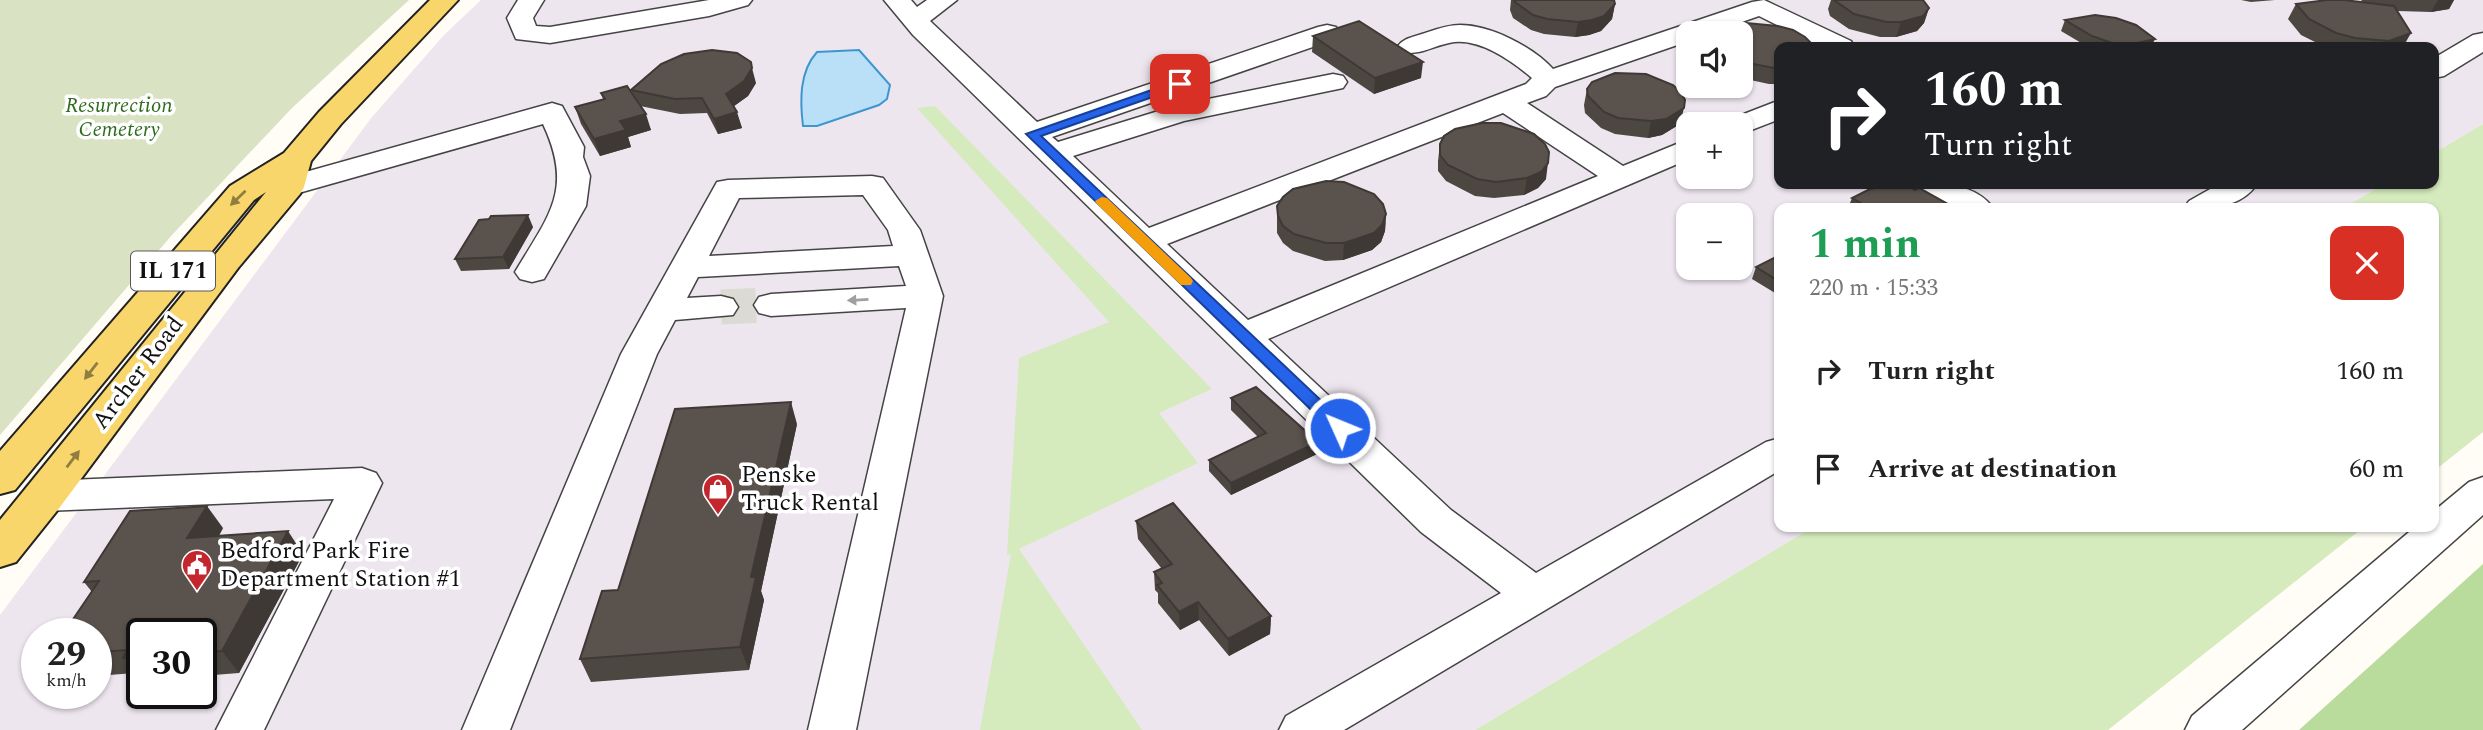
<!DOCTYPE html>
<meta charset="utf-8">
<style>
:root{--surface:#fff;--page:#f2f2f2;--text:#222;--muted:#767676}
body{margin:0;font-family:Spectral,serif;background:var(--page);color:var(--text);height:100vh;display:flex;flex-direction:column;font-size:26px;white-space:nowrap}
*{box-sizing:border-box;margin:0}
p{font-size:23px;color:var(--muted)}
.icon{flex:none;width:38px;height:38px;fill:none;stroke:currentColor;stroke-width:2;stroke-linecap:round;stroke-linejoin:round}
.map{position:relative;flex:1;overflow:hidden}
.panel{position:absolute;left:1774px;top:203px;width:665px;height:329px;display:flex;flex-direction:column;background:var(--surface);border-radius:14px;box-shadow:0 2px 5px #0004}
.panel>*{flex:none}
.hud{position:absolute;left:1774px;top:42px;width:665px;height:147px;border-radius:14px;box-shadow:0 2px 5px #0004;background:#202124;color:#fff;overflow:hidden}
.controls{position:absolute;left:1676px;top:21px;display:grid;gap:14px}
.controls a{display:grid;place-items:center;width:77px;height:77px;border-radius:14px;background:var(--surface);box-shadow:0 2px 5px #0004;font-size:35px}
.speed{position:absolute;left:21px;top:618px;display:flex;gap:14px;font-size:35px;font-weight:700;text-align:center}
.speed>*{display:grid;place-content:center;width:91px;height:91px;border-radius:50%;background:var(--surface);box-shadow:0 2px 5px #0004;line-height:1}
.speed small{font-size:18px;font-weight:400}
.speed .limit{border:4px solid #111;border-radius:10px;background:#fff;color:#111}
.pin{position:absolute;display:grid;place-items:center;width:60px;height:60px;color:#fff;margin:-30px;border-radius:14px;box-shadow:0 4px 10px #0006}
.me{position:absolute;width:77px;margin:-38px;rotate:314deg;stroke-linejoin:round;filter:drop-shadow(0 0 5px #0008)}
.turn{display:flex;align-items:center;gap:24px;height:147px;padding:0 35px;font-size:32px}
.turn .icon{width:91px;height:91px;stroke-width:2.5}
.turn b{display:block;font-size:49px;line-height:60px}
.round{display:grid;place-items:center;flex:none;width:74px;height:74px;border-radius:14px;background:var(--page)}
.overview{display:flex;align-items:center;justify-content:space-between;height:119px;padding:0 35px}
h1{font-size:42px;font-weight:700;line-height:52px;color:#1e9e55}
ul{padding:0;list-style:none}
li{display:flex;align-items:center;gap:21px;height:98px;padding:0 35px}
li div{flex:1}
li b{display:block;font-size:26px}
li em{font-style:normal}
.map>svg:first-child{display:block}
.industrial{fill:#eee6ef;fill-rule:evenodd}
.green{fill:#d5ebbd}
.forest{fill:#b9dc9c}
.cemetery{fill:#d9e3c4}
.water{fill:#b9e0f7;stroke:#3f96cf;stroke-width:2}
.lines{fill:none;stroke-linecap:round;stroke-linejoin:round}
.minor-tunnel{stroke:#dbdad3;stroke-width:35;stroke-dasharray:35 18;stroke-linecap:butt}
.minor-casing{stroke:#444;stroke-width:3}
.major-casing{stroke:#222;stroke-width:4}
.minor{fill:#fff;fill-rule:evenodd}
.major{fill:#f9d66b;fill-rule:evenodd}
.wall{fill:#4d4742}
.shaded-wall{fill:#3f3936}
.building{fill:#5a524d;stroke:#3f3936;stroke-width:2}
.oneway{fill:#917d42}
.oneway2{fill:#a0a0a0}
.route{fill:#2563eb;stroke:#184099;stroke-width:2}
.slow{fill:#f59e0b}
.labels{text-anchor:middle;dominant-baseline:central;stroke-width:7;stroke-linejoin:round;paint-order:stroke}
.far-park-label{font-size:21px;font-style:italic;fill:#2f6b1f;stroke:#fff}
.shield{fill:#fff;stroke:#585858;stroke-width:2}
.shield-label{font-size:23px;font-weight:bold;fill:#111}
.street-label{font-size:24px;fill:#111;stroke:#fff}
.poi-label{font-size:24px;fill:#111;stroke:#fff;text-anchor:start}
</style>
<div class="map">
<svg width="2483" height="730" viewBox="0 0 2483 730">
<rect width="100%" height="100%" fill="#fffdf5"/>
<path class="industrial" d="M481,0H2483V124L2434,153V47H1780V184H2384L2343,208H1780V527H1813L1475,730H0V615L372,117L444,35ZM1689,33H1741V86H1689ZM1689,124H1741V177H1689ZM1689,215H1741V268H1689ZM37,634H96V693H37ZM142,634H201V693H142Z"/>
<g class="green">
<path d="M935,106L1212,389L1159,413L1198,463L1019,549L1142,730H980L1011,554L1007,555L1019,358L1109,322L917,108Z"/>
<path d="M2483,124V432L2434,471V208H2343L2384,184H2434V153Z"/>
<path d="M1813,527H2364L2108,730H1475Z"/>
</g>
<path class="forest" d="M2483,564V730H2299Z"/>
<path class="cemetery" d="M0,0H409L291,109L172,235L0,435Z"/>
<path class="water" d="M859,50L890,85L887,99L879,105L817,126H803C800,101 799,72 817,52Z"/>
<g class="lines">
<path class="minor-tunnel" d="M721,307L771,305"/>
<g class="minor-casing">
<g id="minor">
<path d="M518,0H544L533,18L536,26L550,27L709,0H752L748,5L709,16L550,43L516,39L507,18Z"/>
<path d="M884,0H911L917,7L927,0H957L930,21L1037,122L1318,27L1327,25L1336,27L1340,33L1336,39L1052,137L1058,142L1178,105L1333,74L1343,76L1347,82L1343,88L1184,121L1073,156L1149,228L1526,84L1532,78C1512,61 1477,36 1449,43C1433,46 1419,56 1402,52L1398,46C1404,38 1413,37 1422,34C1434,30 1447,25 1460,25C1491,25 1533,47 1553,69L1752,2L1764,0L1851,41L1854,47H1821L1759,16L1710,33H1689V41L1555,87L1546,96L1527,103L1623,166L1689,139V159L1268,339L1451,510L1536,573L1766,442L1780,438V470L1344,730H1279L1286,716L1501,593L1421,532L913,35ZM1503,113L1598,176L1248,320L1167,244Z"/>
<path d="M2483,33V52L2444,76L2434,78V58L2473,35Z"/>
<path d="M1780,100V119L1741,134V124H1727L1731,119Z"/>
<path d="M552,103L562,106L584,147L583,157L590,176L586,206L544,279L532,282L520,279L515,272C549,215 574,190 543,124L288,196L277,194L272,187L277,180Z"/>
<path d="M872,176L883,178L920,230L943,296L856,730H808L906,308L771,316L759,313L754,305L759,297L771,294L906,286L899,266L698,277L687,298L721,296L733,299L738,307L733,315L675,320L657,354L510,730H462L621,354L717,182L728,180ZM863,195L888,230L893,246L709,256L739,198Z"/>
<path d="M1916,184C1943,183 1976,184 1993,208C1966,209 1933,209 1916,184Z"/>
<path d="M2219,184H2257C2240,209 2211,208 2184,208L2189,201Z"/>
<path d="M362,468L376,473L382,483L264,730H216L334,499L45,511L31,506L25,496L31,486L45,481Z"/>
<path d="M2483,477V515L2242,730H2185L2192,716L2415,527H2434V511L2469,482Z"/>
</g>
</g>
<g class="major-casing">
<path id="major" d="M430,0H458L341,124L311,161L304,187L300,194L238,268L60,507L16,562L0,567V520L266,192L254,200L15,490L0,494V451L230,186L284,153L319,112Z"/>
</g>
<use href="#minor" class="minor"/>
<use href="#major" class="major"/>
</g>
<g class="wall">
<path d="M1511,0H1614L1615,4L1612,19L1601,31L1589,35L1575,37L1544,34L1531,30L1513,18L1510,10Z"/>
<path d="M1831,0H1923L1929,8L1924,23L1917,31L1896,37H1880L1849,29L1830,16L1828,9Z"/>
<path d="M2241,0H2275L2251,2Z"/>
<path d="M2361,0H2454L2449,9L2431,12L2398,11L2403,47H2325L2301,35L2288,19L2296,4L2363,2Z"/>
<path d="M2065,20L2151,47H2088L2061,31Z"/>
<path d="M1741,33L1780,47V84H1769L1741,78Z"/>
<path d="M1313,36L1421,78L1374,94L1312,52Z"/>
<path d="M756,83L748,96L734,106L742,128L718,134L707,113L680,114L640,106L651,130L628,137L631,147L600,156L581,124L575,107L603,99L601,93L633,95L631,90Z"/>
<path d="M1587,89L1680,124L1662,135L1648,138L1615,134L1601,128L1585,113L1584,105Z"/>
<path d="M1440,144L1546,179L1538,188L1524,195L1494,198L1475,196L1446,181L1438,171V161Z"/>
<path d="M1852,198L1955,208H1848Z"/>
<path d="M1277,206L1386,214L1385,231L1381,242L1372,250L1343,260L1325,261L1293,251L1283,243L1277,233Z"/>
<path d="M489,219L533,227L509,269L461,271L455,259Z"/>
<path d="M1780,255V296L1752,279L1756,267Z"/>
<path d="M1231,398L1318,442L1317,454L1231,495L1209,471V460L1258,437L1231,410Z"/>
<path d="M797,424L761,591L764,600L749,670L591,682L580,659L618,590Z"/>
<path d="M1136,521L1271,616L1270,634L1229,656L1199,620L1180,630L1158,603V593L1155,590L1154,572L1162,569L1138,539Z"/>
<path d="M223,528L219,536L303,554L239,673L201,676V634H142V680L135,673L96,676V634L92,592L84,582Z"/>
</g>
<g class="shaded-wall">
<path d="M2438,0H2454L2449,9L2431,12Z"/>
<path d="M1615,4L1612,19L1601,31L1589,35L1575,37L1578,22Z"/>
<path d="M1929,8L1924,23L1917,31L1896,37L1901,22Z"/>
<path d="M2411,33L2403,47H2386L2389,41Z"/>
<path d="M2155,39L2151,47H2131L2133,44Z"/>
<path d="M1423,62L1421,78L1374,94L1375,78Z"/>
<path d="M752,68L756,83L748,96L730,109L726,94Z"/>
<path d="M1684,108L1680,124L1662,135L1648,138L1651,121Z"/>
<path d="M737,112L742,128L718,134L714,119Z"/>
<path d="M646,114L651,130L628,137L631,147L600,156L594,139L620,121Z"/>
<path d="M1548,163L1546,179L1538,188L1524,195L1527,178Z"/>
<path d="M1386,214L1385,231L1381,242L1372,250L1343,260L1344,243Z"/>
<path d="M528,215L533,227L509,269L503,257Z"/>
<path d="M791,402L797,424L761,591L764,600L749,670L740,647L751,577Z"/>
<path d="M1318,442L1317,454L1231,495V483Z"/>
<path d="M207,506L223,528L203,561L187,538Z"/>
<path d="M288,531L303,554L239,673L222,651Z"/>
<path d="M1198,602L1199,620L1180,630L1179,612Z"/>
<path d="M1271,616L1270,634L1229,656L1228,639Z"/>
</g>
<g class="building">
<path d="M1514,0H1614L1615,4L1604,16L1592,20L1578,22L1547,19L1533,15L1515,2Z"/>
<path d="M1834,0H1923L1929,8L1923,16L1901,22H1886L1854,14Z"/>
<path d="M2327,0H2344L2394,6L2411,33L2389,41L2355,38L2336,33L2309,19L2296,4Z"/>
<path d="M2095,15L2116,18L2136,25L2155,39L2133,44L2112,43L2092,36L2065,20Z"/>
<path d="M1359,21L1423,62L1375,78L1313,36Z"/>
<path d="M1746,23L1778,26L1793,30L1805,37L1813,45L1814,47H1780V68H1774L1743,62L1741,60V33H1720L1724,30Z"/>
<path d="M712,50L737,53L751,62L752,68L744,81L726,94L737,112L714,119L702,98L675,99L631,90L661,64L684,54Z"/>
<path d="M1615,73L1646,74L1673,85L1681,92L1685,100L1684,108L1666,119L1651,121L1618,118L1604,112L1588,96L1587,89L1592,82Z"/>
<path d="M627,86L646,114L620,121L626,130L594,139L575,107L605,99L601,93Z"/>
<path d="M1482,123H1501L1534,134L1545,144L1549,152L1548,163L1541,172L1527,178L1496,182L1477,179L1448,165L1440,155V144L1444,136L1455,129Z"/>
<path d="M1326,181L1344,182L1374,194L1383,204L1386,214L1382,225L1374,233L1344,243H1326L1294,234L1283,226L1278,216L1277,206L1283,197L1293,189Z"/>
<path d="M1896,184H1905L1915,190L1919,188L1955,208H1870L1852,198L1870,189Z"/>
<path d="M528,215L503,257L455,259L479,220L489,219L491,216Z"/>
<path d="M1780,255V282L1756,267Z"/>
<path d="M1256,387L1318,442L1231,483L1209,460L1266,433L1231,398Z"/>
<path d="M791,402L751,577H756L740,647L580,659L602,591L618,590L675,409Z"/>
<path d="M1173,503L1271,616L1228,639L1198,602L1179,612L1157,585L1162,583L1154,572L1172,564L1136,521Z"/>
<path d="M207,506L187,538L288,531L222,651L201,652V634H142V657L123,658L128,650L96,652V634H63L99,581L84,582L130,511Z"/>
</g>
<defs><path id="oneway-solid" d="M-6-.8H1V-3.2L6.5 0L1 3.2V.8H-6Z" transform="scale(1.75)"/></defs>
<g class="oneway">
<use href="#oneway-solid" transform="translate(238 198) rotate(136)"/>
<use href="#oneway-solid" transform="translate(91 371) rotate(128)"/>
<use href="#oneway-solid" transform="translate(73 459) rotate(-53)"/>
</g>
<use class="oneway2" href="#oneway-solid" transform="translate(858 300) rotate(177)"/>
<path class="route" d="M1180,80L1184,81V86L1041,136L1346,424L1348,428L1346,432H1334L1026,134Z"/>
<path class="slow" d="M1102,197L1107,198L1191,278L1193,281L1191,285H1181L1097,204L1095,201Z"/>
<defs>
<g id="shop-pin" transform="scale(1.575)"><path d="M0 17L-7.5 6A9.5 9.5 0 1 1 7.5 6Z" fill="#c4262e" stroke="#fff"/><path d="M-5-2.5h2.3a2.7 3.5 0 0 1 5.4 0H5L5.5 6h-11ZM-1.5-2.5h3a1.5 2.3 0 0 0-3 0Z" fill="#fff"/></g>
<g id="civic-pin" transform="scale(1.575)"><path d="M0 17L-7.5 6A9.5 9.5 0 1 1 7.5 6Z" fill="#c4262e" stroke="#fff"/><path d="M-.6-6.5H3V-4.5H.6V-3L4-1V1h2V6H-6V1h2V-1L-.6-3ZM-1.2 2.5V6h2.4V2.5Z" fill="#fff"/></g>
</defs>
<g fill-rule="evenodd">
<use href="#shop-pin" x="718" y="489"/>
<use href="#civic-pin" x="197" y="565"/>
</g>
<g class="labels">
<g class="far-park-label">
<text x="119" y="106">Resurrection<tspan x="119" dy="24">Cemetery</tspan></text>
</g>
<rect class="shield" x="131" y="251.5" width="84" height="39" rx="5"/>
<g class="shield-label">
<text x="173" y="271">IL 171</text>
</g>
<g class="street-label">
<text transform="translate(138 373) rotate(-53)">Archer Road</text>
</g>
<g class="poi-label">
<text x="741" y="475">Penske<tspan x="741" dy="28">Truck Rental</tspan></text>
<text x="220" y="551">Bedford Park Fire<tspan x="220" dy="28">Department Station #1</tspan></text>
</g>
</g>
</svg>
<div class="controls">
<a><svg class="icon" aria-label="sound" viewBox="0 0 24 24"><path d="M4 9h4l5-4v14l-5-4H4zM17 9q2 3 0 6"/></svg></a>
<a>+</a>
<a>−</a>
</div>
<div class="speed"><div>29<small>km/h</small></div><div class="limit">30</div></div>
<div class="pin" style="left:1180px;top:84px;background:#d93025"><svg class="icon" aria-label="arrive" viewBox="0 0 24 24"><path d="M6 21V4h12l-3 4 3 4H6"/></svg></div>
<svg class="me" style="left:1340px;top:428px" viewBox="-20 -20 40 40"><circle r="17" fill="#2563eb" stroke="#fff" stroke-width="3"/><path d="M0-11L8 9 0 5-8 9z" fill="#fff"/></svg>
<div class="hud">
<div class="turn"><svg class="icon" aria-label="right" viewBox="0 0 24 24"><path d="M7 20v-9h11M14 6l5 5-5 5"/></svg><div><b>160 m</b>Turn right</div></div>
</div>
<section class="panel">
<div class="overview"><div><h1>1 min</h1><p>220 m · 15:33</p></div><a class="round" style="background:#d93025;color:#fff"><svg class="icon" aria-label="close" viewBox="0 0 24 24"><path d="M6 6l12 12M18 6L6 18"/></svg></a></div>
<ul>
<li><svg class="icon" aria-label="right" viewBox="0 0 24 24"><path d="M7 20v-9h11M14 6l5 5-5 5"/></svg><div><b>Turn right</b></div><em>160 m</em></li>
<li><svg class="icon" aria-label="arrive" viewBox="0 0 24 24"><path d="M6 21V4h12l-3 4 3 4H6"/></svg><div><b>Arrive at destination</b></div><em>60 m</em></li>
</ul>
</section>
</div>
